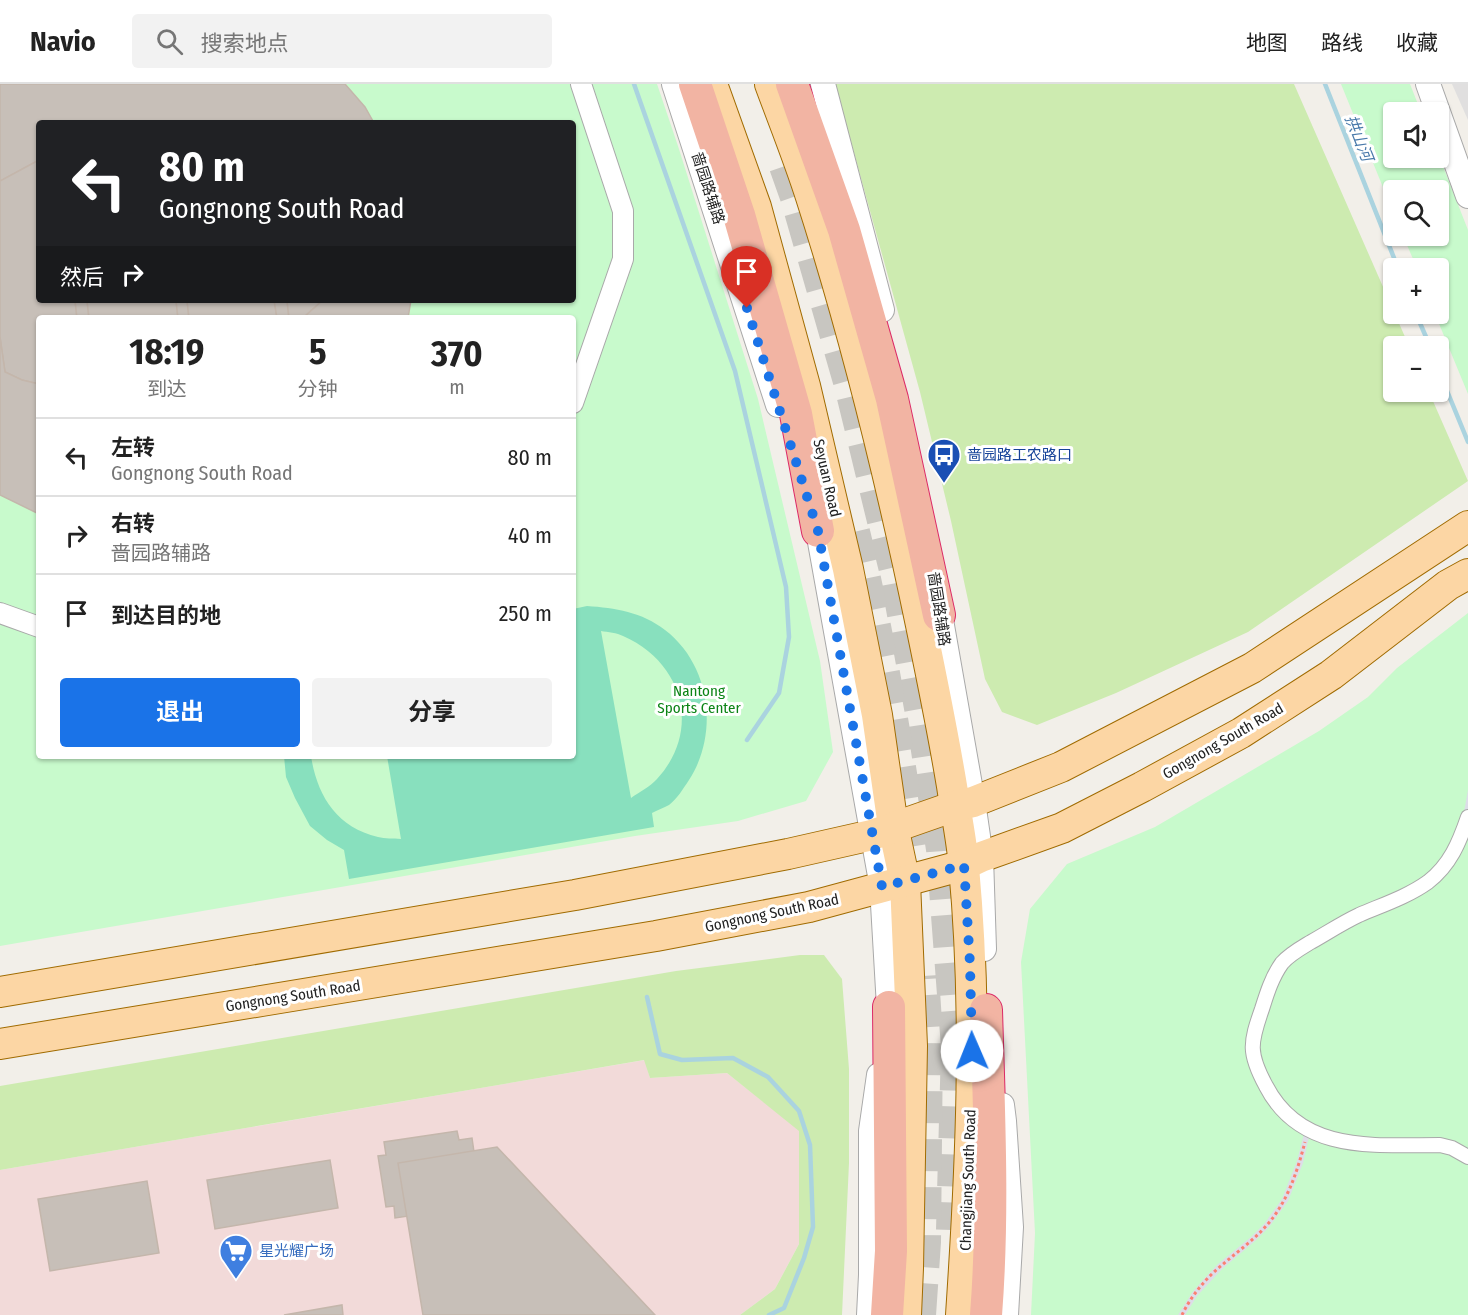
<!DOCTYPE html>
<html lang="zh">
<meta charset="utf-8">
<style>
:root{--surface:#fff;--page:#f2f2f2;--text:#222;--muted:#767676;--line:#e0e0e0;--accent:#1a73e8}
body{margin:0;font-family:"Fira Sans Condensed","Noto Sans SC",sans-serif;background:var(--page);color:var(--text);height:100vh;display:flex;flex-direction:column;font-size:22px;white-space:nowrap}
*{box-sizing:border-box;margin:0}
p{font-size:20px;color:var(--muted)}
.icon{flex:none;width:33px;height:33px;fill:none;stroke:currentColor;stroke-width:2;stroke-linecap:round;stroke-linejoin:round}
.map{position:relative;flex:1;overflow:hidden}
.panel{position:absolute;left:36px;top:231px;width:540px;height:444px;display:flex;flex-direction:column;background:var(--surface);border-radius:6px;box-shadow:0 2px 4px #0004}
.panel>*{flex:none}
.top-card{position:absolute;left:36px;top:36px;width:540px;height:183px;border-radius:6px;box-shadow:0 2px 4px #0004;background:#202124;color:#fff;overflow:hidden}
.controls{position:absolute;left:1383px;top:18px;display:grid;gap:12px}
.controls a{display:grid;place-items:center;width:66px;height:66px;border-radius:6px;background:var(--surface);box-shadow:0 2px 4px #0004;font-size:30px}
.pin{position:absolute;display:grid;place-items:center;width:51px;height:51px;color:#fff;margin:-62px -26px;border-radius:50% 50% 50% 0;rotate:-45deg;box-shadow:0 0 6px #0007}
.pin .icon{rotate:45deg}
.me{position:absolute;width:66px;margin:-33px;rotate:359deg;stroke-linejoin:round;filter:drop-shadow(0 0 4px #0008)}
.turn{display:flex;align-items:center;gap:21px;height:126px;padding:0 24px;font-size:27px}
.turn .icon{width:78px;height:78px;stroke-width:2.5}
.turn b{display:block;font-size:42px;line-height:51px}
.then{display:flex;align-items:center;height:57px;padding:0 24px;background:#0003;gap:12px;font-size:22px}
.eta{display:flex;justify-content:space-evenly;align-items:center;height:102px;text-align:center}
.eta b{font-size:36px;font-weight:700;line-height:42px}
.action{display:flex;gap:12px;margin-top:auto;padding:12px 24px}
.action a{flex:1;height:69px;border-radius:6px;background:var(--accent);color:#fff;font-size:24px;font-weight:700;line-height:69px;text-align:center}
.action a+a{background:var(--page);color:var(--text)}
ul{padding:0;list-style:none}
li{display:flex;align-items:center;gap:18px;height:78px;padding:0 24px;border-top:2px solid var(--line)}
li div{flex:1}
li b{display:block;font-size:22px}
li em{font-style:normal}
header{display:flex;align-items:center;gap:36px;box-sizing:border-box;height:84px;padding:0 30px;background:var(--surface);border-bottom:2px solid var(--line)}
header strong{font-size:28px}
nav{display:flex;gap:33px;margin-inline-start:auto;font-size:21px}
.search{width:420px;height:54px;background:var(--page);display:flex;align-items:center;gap:15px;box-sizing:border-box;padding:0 21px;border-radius:6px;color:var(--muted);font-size:22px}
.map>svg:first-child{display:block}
.residential{fill:#e0dfdf}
.commercial{fill:#f2dad9}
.grass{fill:#cdebb0}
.park{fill:#c8facc;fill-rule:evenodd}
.pitch{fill:#88e0be;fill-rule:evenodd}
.plaza{fill:#dddde8}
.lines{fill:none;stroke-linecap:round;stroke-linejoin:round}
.stream{stroke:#aad3df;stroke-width:4.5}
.building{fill:#c7bfb8;stroke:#c4b6ab;stroke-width:1.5}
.trunk-tunnel{stroke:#c8c6c1;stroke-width:32;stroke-dasharray:32 16;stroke-linecap:butt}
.pedestrian-casing{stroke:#a9a9a9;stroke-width:16}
.minor-casing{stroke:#a9a9a9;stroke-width:22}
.tertiary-casing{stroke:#a9a9a9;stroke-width:26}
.primary-casing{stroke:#a06b00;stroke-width:32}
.trunk-casing{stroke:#dc2a67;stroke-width:34}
.path{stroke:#fa8072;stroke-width:3;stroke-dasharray:3 3;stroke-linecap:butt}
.pedestrian{stroke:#fff;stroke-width:14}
.minor{stroke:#fff;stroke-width:20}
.tertiary{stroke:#fff;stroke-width:24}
.primary{stroke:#fcd6a4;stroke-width:30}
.trunk{stroke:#f2b4a3;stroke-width:32}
.route{stroke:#1a73e8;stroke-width:10;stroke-dasharray:0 18}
.labels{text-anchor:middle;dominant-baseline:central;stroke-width:6;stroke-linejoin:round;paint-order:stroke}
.street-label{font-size:15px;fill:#222;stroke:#fff}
.transit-label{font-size:15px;fill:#164399;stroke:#fff;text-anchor:start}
.park-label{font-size:15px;fill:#0c8416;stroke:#fff}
.shop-label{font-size:15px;fill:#366cbe;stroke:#fff;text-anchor:start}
.water-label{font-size:16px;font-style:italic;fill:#4a7aab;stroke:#fff}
</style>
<header>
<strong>Navio</strong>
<div class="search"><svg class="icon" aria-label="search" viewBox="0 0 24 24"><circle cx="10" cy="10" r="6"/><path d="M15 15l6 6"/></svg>搜索地点</div>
<nav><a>地图</a><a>路线</a><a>收藏</a></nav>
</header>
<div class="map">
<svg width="1468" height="1231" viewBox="0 0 1468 1231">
<rect width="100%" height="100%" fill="#f2efe9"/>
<path class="residential" d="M1452,0H1468V36Z"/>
<path class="commercial" d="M645,976L650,994L727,989L799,1046V1160L775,1205L740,1231H0V1086Z"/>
<g class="grass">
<path d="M835,0H1294L1409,262H1394V308H1429L1468,397L1248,548L1116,609L1037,641L1002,628L985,595L951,437L920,308Z"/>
<path d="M800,871H824L842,895L849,985V1079L842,1231H740L775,1205L799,1160V1047L727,989L650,994L644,976L0,1086V1002L676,887Z"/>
</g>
<g class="park">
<path d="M0,0H657L678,62L758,315L820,577L833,668L806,717L738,737L635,752L0,862ZM39,39H573V216H39ZM39,234H573V672H39Z"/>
<path d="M1341,0H1410L1421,28H1394V74H1438L1439,72L1468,146V310L1435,230H1438V184H1417L1403,152H1438V106H1394L1393,128Z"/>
<path d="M1468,529V1231H1031L1035,1149L1021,878L1030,825L1067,780L1155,743L1319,647L1368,613L1397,584Z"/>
</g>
<path class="pitch" d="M587,522C615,524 642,528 665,546C711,581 719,650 689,696C683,705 677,715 669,721C664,724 657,726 652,729L654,743L349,795L344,766L327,756L310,742L295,714L286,693L284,672H311C317,711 336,743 378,753C385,755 393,754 401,755L387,672H573V525ZM601,547C608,548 617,549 623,552C683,578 702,646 657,695C650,703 639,708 631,714Z"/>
<path class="plaza" d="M1468,706V752L1453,781L1432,802L1416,813L1341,847L1297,873L1288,882L1279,895L1268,924L1259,952L1258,965L1261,978L1272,1001L1283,1019L1296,1031L1315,1042L1336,1051L1354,1054L1440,1055L1454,1059L1468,1066V1080L1450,1070L1439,1067L1352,1066L1332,1062L1309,1053L1303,1079L1288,1117L1269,1143L1255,1157L1222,1185L1197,1212L1185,1231H1178L1192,1209L1202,1197L1218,1180L1251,1153L1265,1139L1282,1115L1297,1077L1304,1050L1288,1041L1274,1026L1261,1007L1250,982L1246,966L1247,950L1269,889L1279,874L1290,864L1354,827L1410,803L1435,783L1444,774L1456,749L1464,728Z"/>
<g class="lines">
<g class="stream">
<path d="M634,0L735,287L786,503L789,553L779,609L747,656"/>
<path d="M1325,0L1398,184"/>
<path d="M1416,230L1430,262"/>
<path d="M1438,285L1468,358"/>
<path d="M647,913L660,970L682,976L733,974L768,993L799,1027L810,1061L813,1143L804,1174L784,1224L769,1231"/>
</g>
</g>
<g class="building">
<path d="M0,0H345L365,23L374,39H39V76L0,97Z"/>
<path d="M39,76V216H75L77,234H39V300L22,296L5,288L0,253V97Z"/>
<path d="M75,216H87L89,234H77Z"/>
<path d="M87,216H176L178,234H89Z"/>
<path d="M176,216H187L189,234H178Z"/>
<path d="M187,216H274L277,234H189Z"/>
<path d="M274,216H287L289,234H277Z"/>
<path d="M287,216H323L303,234H289Z"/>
<path d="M323,216H411L408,234H303Z"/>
<path d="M0,253L5,288L22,296L39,300V430L0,411Z"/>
<path d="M457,1047L459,1056L472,1054L480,1110L469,1112L470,1123L395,1134L394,1122L386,1123L378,1072L386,1071L384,1058Z"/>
<path d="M497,1063L655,1231H423L398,1079Z"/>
<path d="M330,1076L338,1124L215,1145L207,1096Z"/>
<path d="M147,1097L159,1169L50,1187L38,1115Z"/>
<path d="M342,1221L343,1231H284Z"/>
</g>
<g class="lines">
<g class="trunk-tunnel">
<path d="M785,82L796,113L850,301L895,486L923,640L942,765L957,963L952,1146"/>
<path d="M854,448C881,557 898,669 915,780L916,800"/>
<path d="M920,1231L925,1158L927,953L923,892"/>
</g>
<g class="pedestrian-casing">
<path id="pedestrian" d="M1468,733C1459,759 1450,781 1428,798C1407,813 1382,821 1359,831C1342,839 1327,849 1311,858C1301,864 1290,870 1282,879C1272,893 1267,909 1262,925C1250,959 1248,969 1266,1002C1301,1070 1375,1061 1440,1061L1452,1064L1468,1073"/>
</g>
<g class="minor-casing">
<g id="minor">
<path d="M573,319L623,175V127L581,0"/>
<path d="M0,529L39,543"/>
</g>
</g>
<g class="tertiary-casing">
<g id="tertiary">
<path d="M674,0L778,321"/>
<path d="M823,0L882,226"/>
<path d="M1428,0L1468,112"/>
<path d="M813,431L818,447L882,803L889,923L886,939"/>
<path d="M937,513L973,718L981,773L984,865"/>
<path d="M1002,1021L1004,1037L1011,1143L1006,1231"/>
<path d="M869,1231L871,1191V1047L879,991"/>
</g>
</g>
<g class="primary-casing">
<g id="primary">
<path d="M712,0L756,123L805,302L848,485L877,631L893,742L905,798L912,962L908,1184L906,1231"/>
<path d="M770,0C784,38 799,75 811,113C856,253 891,396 921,541C932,594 943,648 952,702C956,729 962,756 964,783C978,932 971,1082 961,1231"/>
<path d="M0,908L575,811L788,770L872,751L955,722L973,718L1061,683L1252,584L1468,442"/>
<path d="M0,960L656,852L809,823L964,781L981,773L1062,744L1142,703L1241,649L1331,591L1448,501L1468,490"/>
</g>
</g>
<g class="trunk-casing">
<g id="trunk">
<path d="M695,0L739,131L796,330L818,447"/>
<path d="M792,0L844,146L892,315L939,531"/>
<path d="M986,926C989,1028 994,1129 986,1231"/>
<path d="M887,1231L891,1167L889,923"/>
</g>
</g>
<path class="path" d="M1182,1231C1191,1212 1206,1194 1222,1181C1237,1168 1254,1156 1267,1141C1288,1117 1297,1088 1305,1058"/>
<use href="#pedestrian" class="pedestrian"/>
<use href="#minor" class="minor"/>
<use href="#tertiary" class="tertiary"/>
<use href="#primary" class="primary"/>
<use href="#trunk" class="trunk"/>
</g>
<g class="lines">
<path class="route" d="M747,224L818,447L882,803L964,781L970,880L972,967"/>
</g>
<defs>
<g id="bus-pin" transform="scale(1.725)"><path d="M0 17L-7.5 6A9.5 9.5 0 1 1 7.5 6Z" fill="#1a4fb4" stroke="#fff"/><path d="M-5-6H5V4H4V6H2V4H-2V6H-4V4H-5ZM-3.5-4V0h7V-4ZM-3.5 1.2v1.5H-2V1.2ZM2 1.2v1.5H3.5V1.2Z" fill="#fff"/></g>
<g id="supermarket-pin" transform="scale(1.725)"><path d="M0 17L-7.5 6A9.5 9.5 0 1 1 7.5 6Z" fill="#3f7fe0" stroke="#fff"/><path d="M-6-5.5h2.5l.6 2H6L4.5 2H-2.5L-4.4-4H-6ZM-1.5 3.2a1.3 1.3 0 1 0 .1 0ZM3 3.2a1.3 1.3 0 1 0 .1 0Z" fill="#fff"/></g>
</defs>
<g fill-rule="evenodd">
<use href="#bus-pin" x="944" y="371"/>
<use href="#supermarket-pin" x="236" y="1167"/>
</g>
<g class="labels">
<g class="street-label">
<text transform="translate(708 104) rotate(72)">啬园路辅路</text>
<text transform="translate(827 394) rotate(77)">Seyuan Road</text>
<text transform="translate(939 525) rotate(81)">啬园路辅路</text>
<text transform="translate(1223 657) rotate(-30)">Gongnong South Road</text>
<text transform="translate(772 829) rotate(-12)">Gongnong South Road</text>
<text transform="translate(293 912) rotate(-9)">Gongnong South Road</text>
<text transform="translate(968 1096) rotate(-88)">Changjiang South Road</text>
</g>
<g class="transit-label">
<text x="967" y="371">啬园路工农路口</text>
</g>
<g class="park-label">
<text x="699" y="607">Nantong<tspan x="699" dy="17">Sports Center</tspan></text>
</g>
<g class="shop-label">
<text x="259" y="1167">星光耀广场</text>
</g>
<g class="water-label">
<text transform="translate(1359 54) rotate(68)">拱山河</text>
</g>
</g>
</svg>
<div class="controls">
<a><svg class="icon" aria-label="sound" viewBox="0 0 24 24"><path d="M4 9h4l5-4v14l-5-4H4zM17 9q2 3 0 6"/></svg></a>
<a><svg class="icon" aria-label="search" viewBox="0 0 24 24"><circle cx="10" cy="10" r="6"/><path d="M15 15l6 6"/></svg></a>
<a>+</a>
<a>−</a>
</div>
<div class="pin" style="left:747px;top:224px;background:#d93025"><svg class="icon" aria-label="arrive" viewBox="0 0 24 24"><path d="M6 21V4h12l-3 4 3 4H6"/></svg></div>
<svg class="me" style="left:972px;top:967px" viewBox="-20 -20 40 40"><circle r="19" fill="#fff"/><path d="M0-13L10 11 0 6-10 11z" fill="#1a73e8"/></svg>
<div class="top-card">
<div class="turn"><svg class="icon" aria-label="left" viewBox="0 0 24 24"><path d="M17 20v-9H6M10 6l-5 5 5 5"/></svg><div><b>80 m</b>Gongnong South Road</div></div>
<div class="then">然后<svg class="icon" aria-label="right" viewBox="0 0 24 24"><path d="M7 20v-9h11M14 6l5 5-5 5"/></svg></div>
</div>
<section class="panel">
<div class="eta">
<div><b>18:19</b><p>到达</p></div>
<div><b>5</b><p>分钟</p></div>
<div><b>370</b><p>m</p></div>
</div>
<ul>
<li><svg class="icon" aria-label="left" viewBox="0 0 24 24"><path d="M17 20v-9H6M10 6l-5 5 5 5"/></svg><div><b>左转</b><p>Gongnong South Road</p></div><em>80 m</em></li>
<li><svg class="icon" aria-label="right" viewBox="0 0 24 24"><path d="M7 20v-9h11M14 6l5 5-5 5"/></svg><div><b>右转</b><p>啬园路辅路</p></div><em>40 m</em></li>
<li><svg class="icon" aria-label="arrive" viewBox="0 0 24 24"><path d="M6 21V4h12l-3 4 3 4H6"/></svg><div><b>到达目的地</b></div><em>250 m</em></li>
</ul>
<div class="action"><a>退出</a><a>分享</a></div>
</section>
</div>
